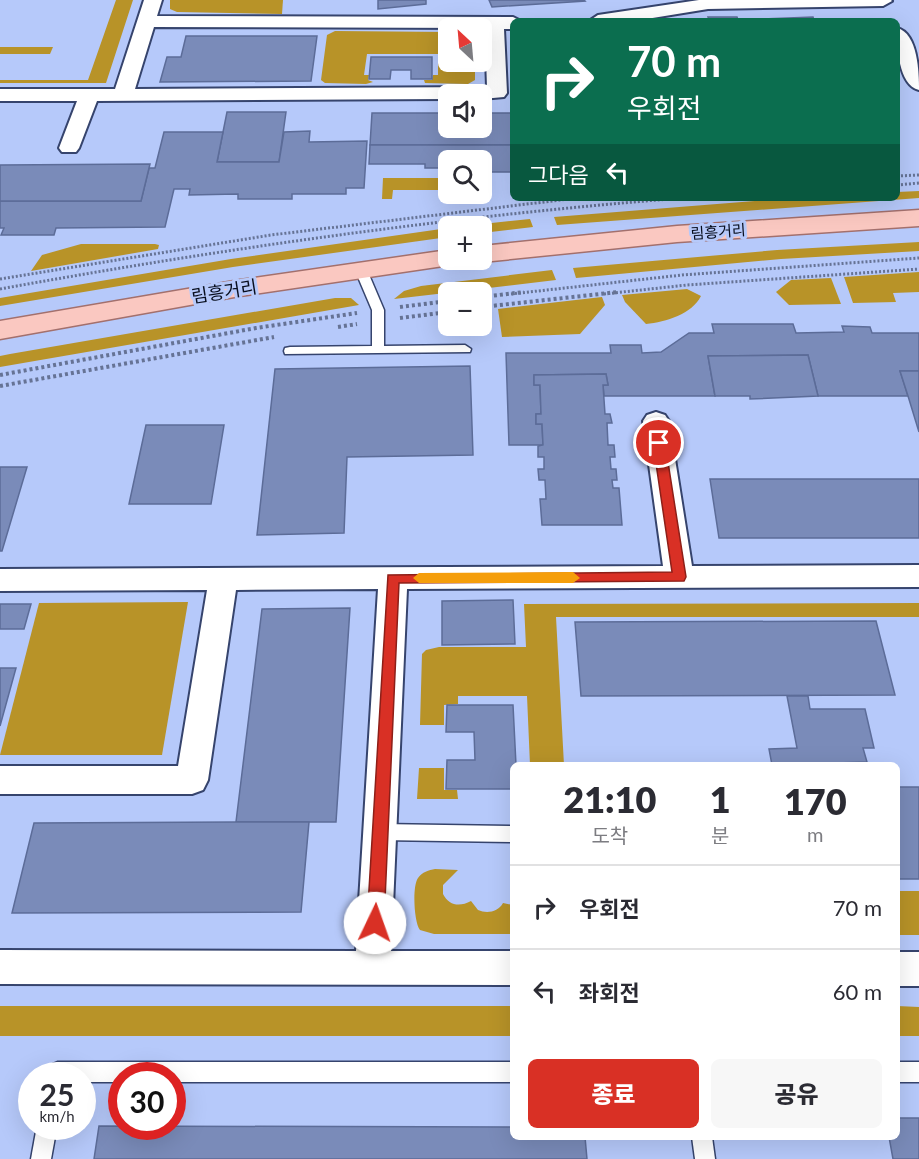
<!DOCTYPE html>
<html lang="ko">
<meta charset="utf-8">
<style>
:root{--surface:#fff;--page:#f7f7f7;--text:#2b2b33;--muted:#7c7c81;--line:#e1e1e2;--accent:#d93025}
body{margin:0;font-family:Lato,"Noto Sans KR",sans-serif;background:var(--page);color:var(--text);height:100vh;display:flex;flex-direction:column;font-size:22px;white-space:nowrap}
*{box-sizing:border-box;margin:0}
p{font-size:20px;color:var(--muted)}
.icon{flex:none;width:33px;height:33px;fill:none;stroke:currentColor;stroke-width:2;stroke-linecap:round;stroke-linejoin:round}
.map{position:relative;flex:1;overflow:hidden}
.side{position:absolute;left:510px;top:762px;width:390px;height:378px;display:flex;flex-direction:column;background:var(--surface);border-radius:9px;box-shadow:0 6px 24px #0002}
.side>*{flex:none}
.hud{position:absolute;left:510px;top:18px;width:390px;height:183px;border-radius:9px;box-shadow:0 6px 24px #0002;background:#0b6e4f;color:#fff;overflow:hidden}
.needle{width:39px;rotate:334deg}
.controls{position:absolute;left:438px;top:18px;display:grid;gap:12px}
.controls a{display:grid;place-items:center;width:54px;height:54px;border-radius:9px;background:var(--surface);box-shadow:0 6px 24px #0002;font-size:30px}
.speed{position:absolute;left:18px;top:1062px;display:flex;gap:12px;font-size:30px;font-weight:700;text-align:center}
.speed>*{display:grid;place-content:center;width:78px;height:78px;border-radius:50%;background:var(--surface);box-shadow:0 6px 24px #0002;line-height:1}
.speed small{font-size:15px;font-weight:400}
.speed .limit{border:9px solid #d22;background:#fff;color:#111}
.pin{position:absolute;display:grid;place-items:center;width:51px;height:51px;color:#fff;margin:-26px;border:3px solid #fff;border-radius:50%;box-shadow:0 2px 6px #0007}
.me{position:absolute;width:66px;margin:-33px;rotate:3deg;stroke-linejoin:round;filter:drop-shadow(0 0 4px #0008)}
.turn{display:flex;align-items:center;gap:21px;height:126px;padding:0 18px;font-size:27px}
.turn .icon{width:78px;height:78px;stroke-width:2.5}
.turn b{display:block;font-size:42px;line-height:51px}
.then{display:flex;align-items:center;height:57px;padding:0 18px;background:#0003;gap:12px;font-size:22px}
.eta{display:flex;justify-content:space-evenly;align-items:center;height:102px;text-align:center}
.eta b{font-size:36px;font-weight:800;line-height:42px}
.action{display:flex;gap:12px;margin-top:auto;padding:12px 18px}
.action a{flex:1;height:69px;border-radius:9px;background:var(--accent);color:#fff;font-size:24px;font-weight:800;line-height:69px;text-align:center}
.action a+a{background:var(--page);color:var(--text)}
ul{padding:0;list-style:none}
li{display:flex;align-items:center;gap:18px;height:84px;padding:0 18px;border-top:2px solid var(--line)}
li div{flex:1}
li b{display:block;font-size:22px}
li em{font-style:normal}
.map>svg:first-child{display:block}
.green{fill:#b89328}
.building{fill:#7a8bb9;stroke:#5c6c98;stroke-width:1.5}
.lines{fill:none;stroke-linecap:round;stroke-linejoin:round}
.lane-casing{stroke:#36446d;stroke-width:3}
.street-casing{stroke:#36446d;stroke-width:4}
.primary-casing{stroke:#a3706d;stroke-width:3}
.path-far1{stroke:#667395;stroke-width:3;stroke-dasharray:2 2;stroke-linecap:butt}
.path{stroke:#667395;stroke-width:4;stroke-dasharray:3 3;stroke-linecap:butt}
.lane{fill:#fff;fill-rule:evenodd}
.street{fill:#fff;fill-rule:evenodd}
.primary{fill:#fac8c1;fill-rule:evenodd}
.route{fill:#d93025;stroke:#8d1f18;stroke-width:1.5}
.slow{fill:#f59e0b}
.labels{text-anchor:middle;dominant-baseline:central;stroke-width:6;stroke-linejoin:round;paint-order:stroke}
.far-street-label{font-size:15px;fill:#080e1e;stroke:#b6c9fa}
.street-label{font-size:18px;fill:#080e1e;stroke:#b6c9fa}
</style>
<div class="map">
<svg width="919" height="1159" viewBox="0 0 919 1159">
<rect width="100%" height="100%" fill="#b6c9fa"/>
<g class="green">
<path d="M116,0H133L106,83H0V80H88Z"/>
<path d="M170,0H283L282,14L177,12L170,9Z"/>
<path d="M335,31L448,32V62H475V80L468,84L425,83L424,80H432L433,75H438V54H367L364,75H369L368,80L373,82L366,84L325,83L321,80L327,35Z"/>
<path d="M0,47H53L50,54H0Z"/>
<path d="M383,178H444L443,190H393L392,199H382Z"/>
<path d="M919,191V198L557,225L554,217L793,198H897V192Z"/>
<path d="M530,219L533,227L482,233V226H464Z"/>
<path d="M448,228V237L233,267L0,306V298L231,259Z"/>
<path d="M919,242V251L781,259L576,278L573,268L777,250Z"/>
<path d="M81,244H155L159,245L158,249L31,271L42,255Z"/>
<path d="M552,270L556,280L394,299L404,291L421,286Z"/>
<path d="M919,272V292L893,293L896,302L853,303L844,277Z"/>
<path d="M831,278L841,304L789,305L776,292L791,280Z"/>
<path d="M687,289L701,296C692,314 666,322 646,324L625,302L622,295Z"/>
<path d="M602,297L605,305L580,334L502,337L498,309Z"/>
<path d="M335,298H351L359,305L0,367V356L10,354Z"/>
<path d="M188,602L162,755H0L39,603Z"/>
<path d="M919,603V617H556L564,765H530L527,696H458V704L444,705V725H420L422,654L426,650L439,647H526L524,604Z"/>
<path d="M419,768H444V790H457L458,799H417Z"/>
<path d="M435,869L458,870L443,885V894C449,906 460,907 471,901L478,910C487,914 498,912 503,903L513,905V934H434L420,930C414,923 412,886 418,878C422,872 429,870 435,869Z"/>
<rect x="897" y="891" width="22" height="44"/>
<rect x="0" y="1006" width="513" height="30"/>
<path d="M897,1006L919,1007V1036H897Z"/>
</g>
<g class="building">
<path d="M378,0H426V4L378,9Z"/>
<path d="M489,0H584L585,1L492,7Z"/>
<path d="M708,17H737L738,20L813,17L814,20L834,21L686,20H709Z"/>
<path d="M186,36H317L311,81L160,82L167,57H181Z"/>
<path d="M371,57H432V79H411V70H391L390,79H369Z"/>
<path d="M227,112H286L279,162H217Z"/>
<path d="M372,113H448V128H482V113H513V145H370Z"/>
<path d="M310,131L309,142L367,141L364,188H346V194H292V199H238V194L189,195L190,189H174L165,227L56,228L54,235H1L4,228H0V201H141L149,168H155L164,132H223L217,162H279L284,132Z"/>
<path d="M370,145H513V172H482V160H448V168H425V164H369Z"/>
<path d="M150,164L141,201H0V165Z"/>
<path d="M712,324H793L796,333L844,332L842,326L870,327L872,333H919V371H900L908,396H818L808,355L708,356L715,396H604L603,385H608L606,374L534,375V385H540L541,414H536V424H542L543,445H509L506,353H611L610,345H641L642,353L661,352L689,333H714Z"/>
<path d="M808,355L818,396L750,399V396H715L708,356Z"/>
<path d="M470,366L473,455L347,457L344,533L257,535L275,369Z"/>
<path d="M900,371H919V432L908,396Z"/>
<path d="M606,374L608,385H603L605,414H610L612,423H607L608,445H614L615,457H610L611,469H616L617,480H612L613,488H619L622,525H542L540,499H546L545,480H539L538,469H544V457H538V446L543,445L542,424H536V414H541L540,385H534V375Z"/>
<path d="M146,425H224L211,504H129Z"/>
<path d="M0,467H27L2,551H0Z"/>
<path d="M710,479H919V538H719Z"/>
<path d="M513,600L515,644L442,645V601Z"/>
<path d="M0,604H31L24,629H0Z"/>
<path d="M350,608L336,822H236L262,609Z"/>
<path d="M876,621L895,695L581,696L575,622Z"/>
<path d="M0,668H16L0,726Z"/>
<path d="M787,696H808L810,709H865L874,748H863L867,762L772,765L769,749L797,748Z"/>
<path d="M447,705H513L516,765H513V789H446L447,760H475L474,732H446Z"/>
<rect x="897" y="787" width="22" height="92"/>
<path d="M236,822H309L301,912L12,913L34,823Z"/>
<path d="M897,1118H919V1159H893L889,1137H897Z"/>
<path d="M99,1126L513,1127V1137H585L587,1159H94Z"/>
</g>
<g class="lines">
<g class="lane-casing">
<g id="lane">
<path d="M361,266L367,270L384,310V346L465,345L471,349L470,352L285,354L284,351L285,348L290,347L372,346V310L355,270Z"/>
<path d="M380,824L513,826V842L380,840L374,837L371,832L374,827Z"/>
<path d="M58,1062H513V1082H172V1076H122V1082H82V1076H47L51,1065Z"/>
<rect x="897" y="1062" width="22" height="20"/>
<path d="M37,1126H57L51,1159H31Z"/>
<path d="M692,1137H712L715,1159H695Z"/>
</g>
</g>
<g class="street-casing">
<g id="street">
<path d="M144,0H162L157,16L513,17L521,21H513V29H504L507,93L504,97L482,99V94H448V99L97,101L79,148L76,152H62L59,148L77,101H0V89H115ZM154,27L485,28L487,87L135,89Z"/>
<path d="M699,0H891L892,1L883,6L708,9L634,21H589L598,15Z"/>
<path d="M897,28C918,33 919,73 919,90C898,85 897,46 897,28Z"/>
<path d="M656,412L665,415L669,421L692,566L919,565V587L407,589L391,951H513V985L0,984V950L356,951L378,589L236,590L208,780L203,790L192,794H0V766H178L207,590L0,591V569L663,566L643,421L647,415Z"/>
<rect x="897" y="952" width="22" height="34"/>
</g>
</g>
<g class="primary-casing">
<g id="primary">
<path d="M919,210V226L677,242L482,262L473,260H482V246L677,226Z"/>
<path d="M448,250V260H460L457,264L240,296L0,339V321L240,280Z"/>
</g>
</g>
<g class="path-far1">
<path d="M897,176L919,175"/>
<path d="M897,185L919,183"/>
<path d="M0,279L271,235L577,198"/>
<path d="M0,289C226,248 453,216 682,198"/>
<path d="M511,294L682,275L919,258"/>
<path d="M604,294L687,285L919,269"/>
</g>
<g class="path">
<path d="M482,297L524,292"/>
<path d="M400,307L448,301"/>
<path d="M482,307L618,292"/>
<path d="M400,318L448,312"/>
<path d="M338,327L357,324"/>
<path d="M0,375L256,328L357,313"/>
<path d="M0,386L274,337"/>
</g>
<use href="#lane" class="lane"/>
<use href="#street" class="street"/>
<use href="#primary" class="primary"/>
</g>
<path class="route" d="M659,439L665,443L686,577L684,581L399,583L384,923L381,928L375,930L370,928L367,923L388,575L672,572L653,443Z"/>
<path class="slow" d="M573,572L580,578L573,583H419L413,578L419,573Z"/>
<g class="labels">
<g class="far-street-label">
<text transform="translate(718 231) rotate(-4)">림흥거리</text>
</g>
<g class="street-label">
<text transform="translate(224 291) rotate(-9)">림흥거리</text>
</g>
</g>
</svg>
<div class="controls">
<a><svg class="needle" viewBox="-14 -14 28 28"><path d="M0-13l5 13h-10z" fill="#e53935"/><path d="M0 13l5-13h-10z" fill="#7c7c81"/></svg></a>
<a><svg class="icon" aria-label="sound" viewBox="0 0 24 24"><path d="M4 9h4l5-4v14l-5-4H4zM17 9q2 3 0 6"/></svg></a>
<a><svg class="icon" aria-label="search" viewBox="0 0 24 24"><circle cx="10" cy="10" r="6"/><path d="M15 15l6 6"/></svg></a>
<a>+</a>
<a>−</a>
</div>
<div class="speed"><div>25<small>km/h</small></div><div class="limit">30</div></div>
<div class="pin" style="left:659px;top:443px;background:#d93025"><svg class="icon" aria-label="arrive" viewBox="0 0 24 24"><path d="M6 21V4h12l-3 4 3 4H6"/></svg></div>
<svg class="me" style="left:375px;top:923px" viewBox="-20 -20 40 40"><circle r="19" fill="#fff"/><path d="M0-13L10 11 0 6-10 11z" fill="#d93025"/></svg>
<div class="hud">
<div class="turn"><svg class="icon" aria-label="right" viewBox="0 0 24 24"><path d="M7 20v-9h11M14 6l5 5-5 5"/></svg><div><b>70 m</b>우회전</div></div>
<div class="then">그다음<svg class="icon" aria-label="left" viewBox="0 0 24 24"><path d="M17 20v-9H6M10 6l-5 5 5 5"/></svg></div>
</div>
<section class="side">
<div class="eta">
<div><b>21:10</b><p>도착</p></div>
<div><b>1</b><p>분</p></div>
<div><b>170</b><p>m</p></div>
</div>
<ul>
<li><svg class="icon" aria-label="right" viewBox="0 0 24 24"><path d="M7 20v-9h11M14 6l5 5-5 5"/></svg><div><b>우회전</b></div><em>70 m</em></li>
<li><svg class="icon" aria-label="left" viewBox="0 0 24 24"><path d="M17 20v-9H6M10 6l-5 5 5 5"/></svg><div><b>좌회전</b></div><em>60 m</em></li>
</ul>
<div class="action"><a>종료</a><a>공유</a></div>
</section>
</div>
